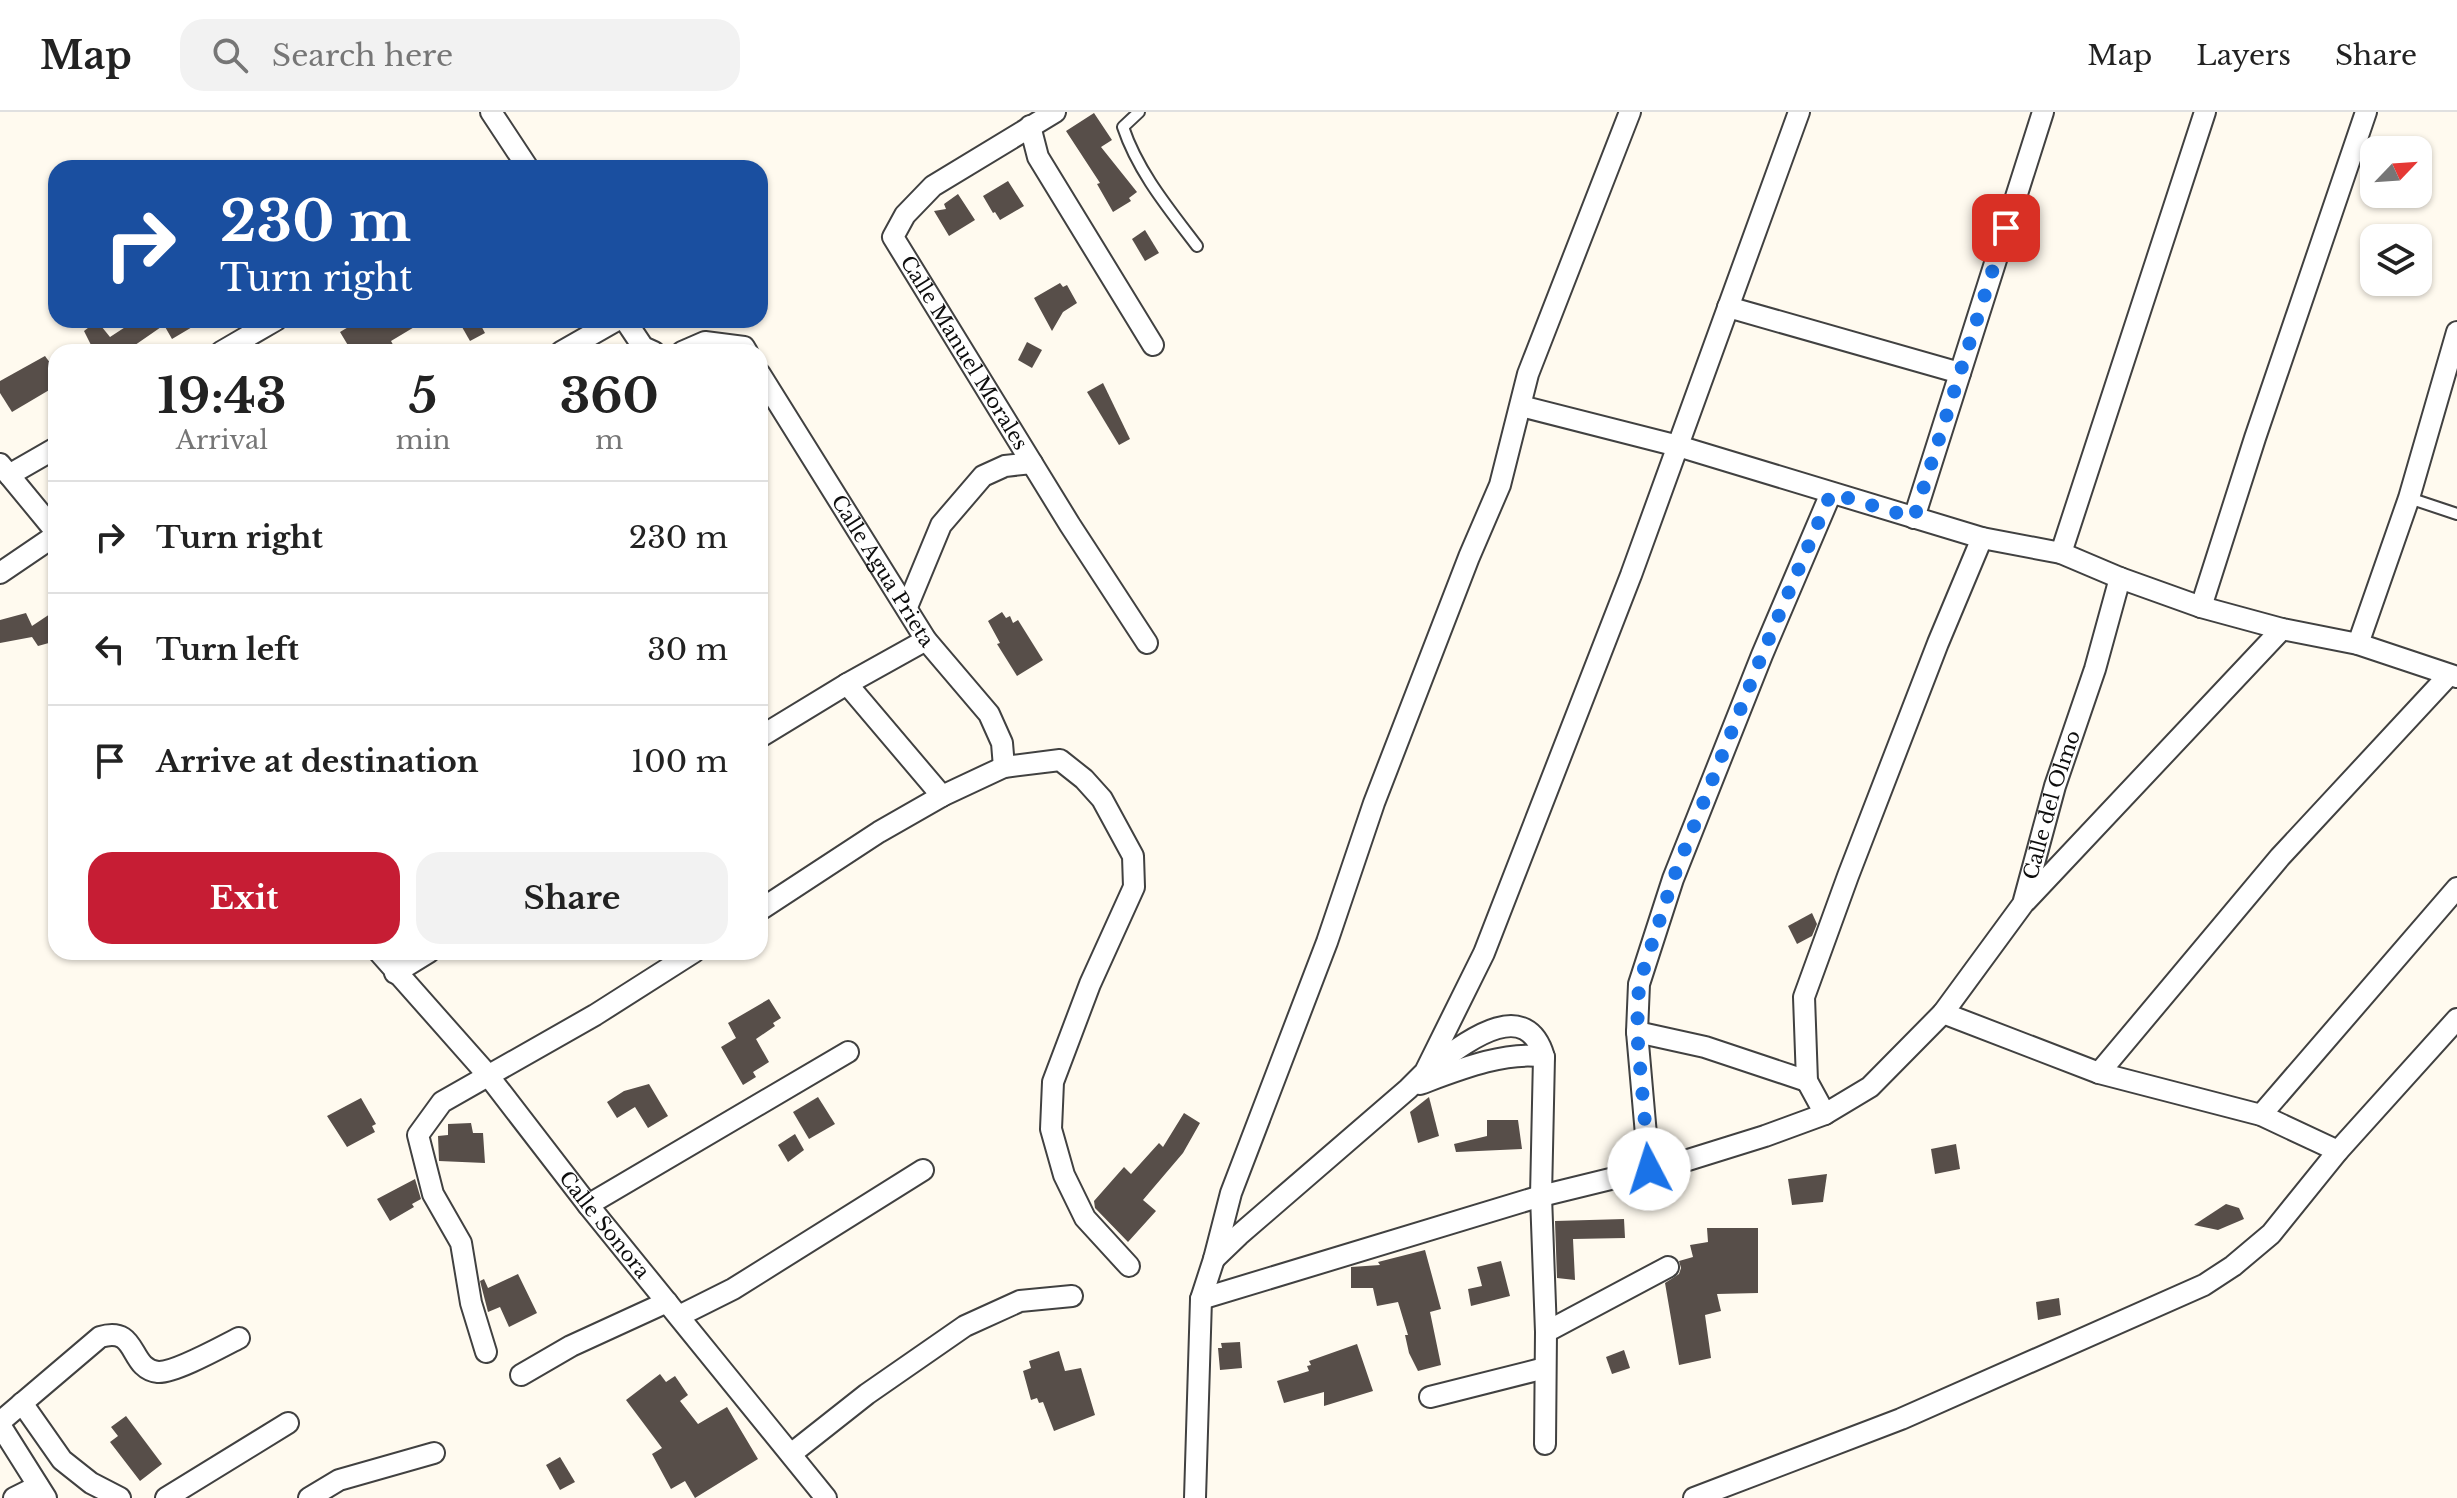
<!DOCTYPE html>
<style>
:root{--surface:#fff;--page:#f2f2f2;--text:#222;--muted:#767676;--line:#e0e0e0;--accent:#c61d34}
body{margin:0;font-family:"Libre Baskerville",serif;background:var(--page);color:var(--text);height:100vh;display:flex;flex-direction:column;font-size:30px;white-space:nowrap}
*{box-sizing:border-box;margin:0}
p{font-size:26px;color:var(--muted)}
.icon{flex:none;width:44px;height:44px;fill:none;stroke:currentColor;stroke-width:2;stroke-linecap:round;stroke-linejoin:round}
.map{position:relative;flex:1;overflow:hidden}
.details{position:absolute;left:48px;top:232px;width:720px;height:616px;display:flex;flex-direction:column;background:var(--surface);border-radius:24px;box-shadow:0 2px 6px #0004}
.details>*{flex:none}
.guide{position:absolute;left:48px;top:48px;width:720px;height:168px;border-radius:24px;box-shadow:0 2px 6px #0004;background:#1a4fa0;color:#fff;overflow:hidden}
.needle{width:52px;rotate:65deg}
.controls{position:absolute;left:2360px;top:24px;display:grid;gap:16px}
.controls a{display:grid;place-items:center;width:72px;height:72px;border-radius:16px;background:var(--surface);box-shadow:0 2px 6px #0004;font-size:40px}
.pin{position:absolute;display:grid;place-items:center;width:68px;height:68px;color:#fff;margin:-34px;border-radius:16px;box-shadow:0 4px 12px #0006}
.me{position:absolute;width:88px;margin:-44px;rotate:355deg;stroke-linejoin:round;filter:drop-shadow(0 0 6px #0008)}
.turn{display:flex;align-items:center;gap:28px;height:168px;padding:0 40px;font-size:36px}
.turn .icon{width:104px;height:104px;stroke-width:2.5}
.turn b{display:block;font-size:56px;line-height:68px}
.eta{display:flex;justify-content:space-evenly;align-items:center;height:136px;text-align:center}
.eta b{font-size:48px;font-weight:700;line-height:56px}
.action{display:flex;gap:16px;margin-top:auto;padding:16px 40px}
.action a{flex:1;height:92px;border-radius:24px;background:var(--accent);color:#fff;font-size:32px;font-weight:700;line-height:92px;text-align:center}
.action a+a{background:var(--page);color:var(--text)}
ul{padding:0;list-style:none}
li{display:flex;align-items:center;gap:24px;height:112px;padding:0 40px;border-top:2px solid var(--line)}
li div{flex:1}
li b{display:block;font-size:30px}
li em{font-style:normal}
header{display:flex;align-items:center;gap:48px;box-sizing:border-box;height:112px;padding:0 40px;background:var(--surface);border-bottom:2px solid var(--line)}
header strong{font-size:38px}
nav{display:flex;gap:44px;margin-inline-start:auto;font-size:28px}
.search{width:560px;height:72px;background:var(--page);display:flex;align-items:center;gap:20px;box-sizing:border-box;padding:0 28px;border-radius:24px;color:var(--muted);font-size:30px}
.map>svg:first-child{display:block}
.building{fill:#574e49}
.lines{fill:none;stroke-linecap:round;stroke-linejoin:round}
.lane-casing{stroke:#414141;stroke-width:14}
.street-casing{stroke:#414141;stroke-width:24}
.lane{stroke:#fff;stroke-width:10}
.street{stroke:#fff;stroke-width:20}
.route{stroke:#1a73e8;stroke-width:14;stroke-dasharray:0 25.2}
.labels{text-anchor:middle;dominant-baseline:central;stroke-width:8;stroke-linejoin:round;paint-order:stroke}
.street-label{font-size:20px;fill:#0e0e0e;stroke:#fff}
</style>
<header>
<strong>Map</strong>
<div class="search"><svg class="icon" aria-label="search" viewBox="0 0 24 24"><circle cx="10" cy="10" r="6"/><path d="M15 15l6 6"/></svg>Search here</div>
<nav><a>Map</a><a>Layers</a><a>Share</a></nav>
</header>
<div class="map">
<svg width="2457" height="1386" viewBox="0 0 2457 1386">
<rect width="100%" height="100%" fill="#fffaef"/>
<g class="building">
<path d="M1094,1L1112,28L1101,35L1137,80L1129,86L1131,89L1113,100L1097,72L1100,71L1066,19Z"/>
<path d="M1008,69L1024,94L1000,108L995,100L993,101L983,84Z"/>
<path d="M958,82L975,108L949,124L934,99L946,97L944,92Z"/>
<path d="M1145,118L1159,141L1145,149L1132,127Z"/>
<path d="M1060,171L1063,175L1067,173L1077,191L1063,200L1052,219L1034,186Z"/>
<path d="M136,208H204L172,227L164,213L125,240H88L93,237L84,219L97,209L110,225Z"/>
<path d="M360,208H426L391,229L397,240H352L340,220Z"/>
<path d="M458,208H478L485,221L470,229Z"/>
<path d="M1027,230L1042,238L1032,256L1018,248Z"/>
<path d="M45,244L56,259V274L12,300L0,281V269Z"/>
<path d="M1103,271L1130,327L1119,333L1087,280Z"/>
<path d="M56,498V529L38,534L32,525L0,531V508L26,501L32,514Z"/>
<path d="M1002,500L1006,506L1010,504L1013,511L1018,508L1043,548L1017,564L997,532L1000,531L988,509Z"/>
<path d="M1812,801L1817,812L1812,824L1797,832L1788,814Z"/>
<path d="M769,887L781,906L773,911L775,914L756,927L769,950L753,960L756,965L743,973L721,935L736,926L728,911Z"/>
<path d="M649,972L668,1004L648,1016L635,995L617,1006L607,990L624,979Z"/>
<path d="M818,985L835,1012L809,1027L793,1000Z"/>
<path d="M1429,985L1439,1024L1418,1031L1410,1000Z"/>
<path d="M361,986L376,1012L372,1014L375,1020L347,1035L327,1004Z"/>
<path d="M1184,1001L1200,1011L1183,1041L1143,1088L1156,1099L1128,1130L1095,1096L1094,1089L1124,1055L1131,1062L1159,1031L1163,1035Z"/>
<path d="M1487,1008H1518L1522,1037L1456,1040L1454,1032L1487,1024Z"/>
<path d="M448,1012L471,1011L473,1021H483L485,1051L439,1049L438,1024L448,1023Z"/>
<path d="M795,1022L804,1038L788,1050L778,1033Z"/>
<path d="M1956,1032L1960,1057L1935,1062L1931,1037Z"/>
<path d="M1827,1062L1823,1090L1792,1093L1788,1067Z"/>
<path d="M415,1067L421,1087L412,1092L414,1095L390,1109L377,1087Z"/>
<path d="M2226,1092L2239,1096L2244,1107L2218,1118L2194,1113Z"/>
<path d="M1624,1107L1625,1126L1573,1127L1575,1168L1557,1166L1555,1109Z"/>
<path d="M1707,1116H1758V1181L1717,1182L1721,1199L1705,1203L1711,1246L1679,1253L1665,1171L1679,1162L1681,1156L1679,1149L1693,1145L1690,1133L1708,1130Z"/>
<path d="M1425,1138L1441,1197L1430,1200L1441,1253L1418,1259L1409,1241L1405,1223H1408L1398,1190L1377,1194L1373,1176H1351V1155L1380,1153L1378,1150Z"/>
<path d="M1501,1149L1510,1184L1471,1194L1468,1177L1482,1174L1477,1155Z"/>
<path d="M518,1162L537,1201L509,1215L500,1195L488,1200L480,1169L484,1167L488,1176Z"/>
<path d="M2059,1186L2061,1203L2038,1208L2036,1190Z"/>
<path d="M1240,1230L1242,1256L1220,1258L1218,1236H1222L1221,1231Z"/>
<path d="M1357,1232L1373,1279L1324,1294V1280L1284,1291L1277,1269L1309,1259L1307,1254L1311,1253L1309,1249Z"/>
<path d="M1624,1238L1630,1256L1612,1262L1606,1245Z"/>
<path d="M1059,1239L1065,1259L1081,1256L1095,1303L1054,1319L1043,1290L1039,1291L1037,1286L1031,1288L1023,1259L1031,1256L1029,1249Z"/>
<path d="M660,1262L666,1270L675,1264L688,1283L680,1289L698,1312L727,1295L758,1347L695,1386L685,1369L671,1377L652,1342L662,1336L626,1288Z"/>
<path d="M126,1304L162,1352L140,1369L110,1330L118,1324L111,1315Z"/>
<path d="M560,1345L575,1370L560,1378L546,1353Z"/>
</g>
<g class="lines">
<g class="lane-casing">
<g id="lane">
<path d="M1139,0L1123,15C1138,60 1169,97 1197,134"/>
<path d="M2409,386L2457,402"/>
</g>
</g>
<g class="street-casing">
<g id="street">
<path d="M491,0L528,56"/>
<path id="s1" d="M1055,0L933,74L905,103L893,125L1070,413L1147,531"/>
<path d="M1030,14L1038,45L1153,233"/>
<path d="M1728,195L1960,261"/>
<path d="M625,208L643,235L654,240"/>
<path d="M221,240L276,208"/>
<path d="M561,240L617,208"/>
<path d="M682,240L705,230L744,235L747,240"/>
<path id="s2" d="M760,262L926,528L989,602L1002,631L1004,655"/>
<path d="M1521,294L1678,334L1982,426L2061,441L2120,466L2201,495L2282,517L2358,532L2457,565"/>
<path d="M0,352L56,420"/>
<path d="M9,363L56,336"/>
<path d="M1914,406L2043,0"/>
<path d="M2061,441L2205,0"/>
<path d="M0,461L56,423"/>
<path d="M907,495L941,413L983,364L1005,354L1032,351"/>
<path d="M2201,495L2255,326L2366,0"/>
<path d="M2358,532L2409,386L2457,220"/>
<path d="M847,572L942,684"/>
<path d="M760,625L847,572L926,528"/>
<path d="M2026,789L2282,517"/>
<path d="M760,798L879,720L942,684L1004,655L1060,648L1084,667L1102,687L1133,744L1134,775L1090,872L1053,970L1051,1017L1064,1063L1085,1106L1129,1154"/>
<path id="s3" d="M379,840L487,962L588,1093L826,1386"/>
<path d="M395,861L429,840"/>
<path d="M1943,901L2099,961L2261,1003L2338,1039"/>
<path d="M1637,920L1705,935L1807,969"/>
<path d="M1428,958C1459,936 1525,879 1544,945L1541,1084L1546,1220L1545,1332"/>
<path d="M2099,961L2280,745L2449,563"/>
<path d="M1420,972C1455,959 1506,938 1544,945"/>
<path d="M1825,1002L1807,969L1804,885L1848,764L1938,531L1982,426"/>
<path d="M2261,1003L2457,776"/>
<path d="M1649,1057L1637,920L1639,872L1673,767L1762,543L1831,381"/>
<path d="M588,1093L848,940"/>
<path d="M1214,1147L1239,1123L1408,977L1425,960L1484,841L1631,463L1799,0"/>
<path id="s4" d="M1201,1187L1541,1084L1688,1048L1765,1024L1825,1002L1870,975L1943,901L2023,792L2055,674L2095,557L2120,466"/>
<path d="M679,1204L733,1177L923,1058"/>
<path d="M1546,1220L1668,1155"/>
<path d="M486,1240L471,1191L461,1131L433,1082L418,1023L442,990L595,903L694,840"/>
<path d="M521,1263L571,1234L667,1190"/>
<path d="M1430,1285L1545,1256"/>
<path d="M22,1291L62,1348L91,1371L120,1386"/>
<path d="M0,1310L100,1225C139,1213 128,1257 158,1260C175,1261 223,1234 239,1226"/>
<path d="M0,1313L46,1386"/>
<path d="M791,1342L867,1282L965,1214L1020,1189L1072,1184"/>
<path d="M14,1386L38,1374"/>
<path d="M166,1386L288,1311"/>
<path d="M309,1386L339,1368L434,1341"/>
<path d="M1195,1386L1201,1187L1214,1147L1231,1081L1327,830L1374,691L1469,445L1500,373L1528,262L1630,0"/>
<path d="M1694,1386L1901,1307L2204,1173L2233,1154L2271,1122L2338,1039L2457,907"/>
</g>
</g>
<use href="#lane" class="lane"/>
<use href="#street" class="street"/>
</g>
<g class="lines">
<path class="route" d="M1649,1057L1637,920L1639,872L1673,767L1762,543L1831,381L1914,406L2006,116"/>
</g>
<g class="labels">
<g class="street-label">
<text stroke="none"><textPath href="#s1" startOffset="344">Calle Manuel Morales</textPath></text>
<text stroke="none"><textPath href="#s2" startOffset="232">Calle Agua Prieta</textPath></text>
<text stroke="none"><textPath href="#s4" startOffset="1046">Calle del Olmo</textPath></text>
<text stroke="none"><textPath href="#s3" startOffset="354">Calle Sonora</textPath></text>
</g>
</g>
</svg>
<div class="controls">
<a><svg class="needle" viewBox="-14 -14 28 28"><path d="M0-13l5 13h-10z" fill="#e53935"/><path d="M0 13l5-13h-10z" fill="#767676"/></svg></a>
<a><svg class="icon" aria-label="layers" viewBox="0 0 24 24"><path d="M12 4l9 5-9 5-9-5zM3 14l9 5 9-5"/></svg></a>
</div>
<div class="pin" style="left:2006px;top:116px;background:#d93025"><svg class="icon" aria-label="arrive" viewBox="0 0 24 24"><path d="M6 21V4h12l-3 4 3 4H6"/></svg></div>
<svg class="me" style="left:1649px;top:1057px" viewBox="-20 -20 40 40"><circle r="19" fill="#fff"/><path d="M0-13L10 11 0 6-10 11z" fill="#1a73e8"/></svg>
<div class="guide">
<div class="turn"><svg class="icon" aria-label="right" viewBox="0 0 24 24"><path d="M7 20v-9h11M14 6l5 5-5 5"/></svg><div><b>230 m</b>Turn right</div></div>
</div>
<section class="details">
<div class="eta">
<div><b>19:43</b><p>Arrival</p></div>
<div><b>5</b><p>min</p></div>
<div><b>360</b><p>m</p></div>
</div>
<ul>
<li><svg class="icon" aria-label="right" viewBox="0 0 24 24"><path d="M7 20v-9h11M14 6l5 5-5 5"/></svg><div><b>Turn right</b></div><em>230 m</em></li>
<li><svg class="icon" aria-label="left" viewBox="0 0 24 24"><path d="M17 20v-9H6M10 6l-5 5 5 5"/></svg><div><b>Turn left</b></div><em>30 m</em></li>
<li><svg class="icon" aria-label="arrive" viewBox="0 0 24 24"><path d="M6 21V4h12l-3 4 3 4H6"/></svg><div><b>Arrive at destination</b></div><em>100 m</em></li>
</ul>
<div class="action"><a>Exit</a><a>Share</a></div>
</section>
</div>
